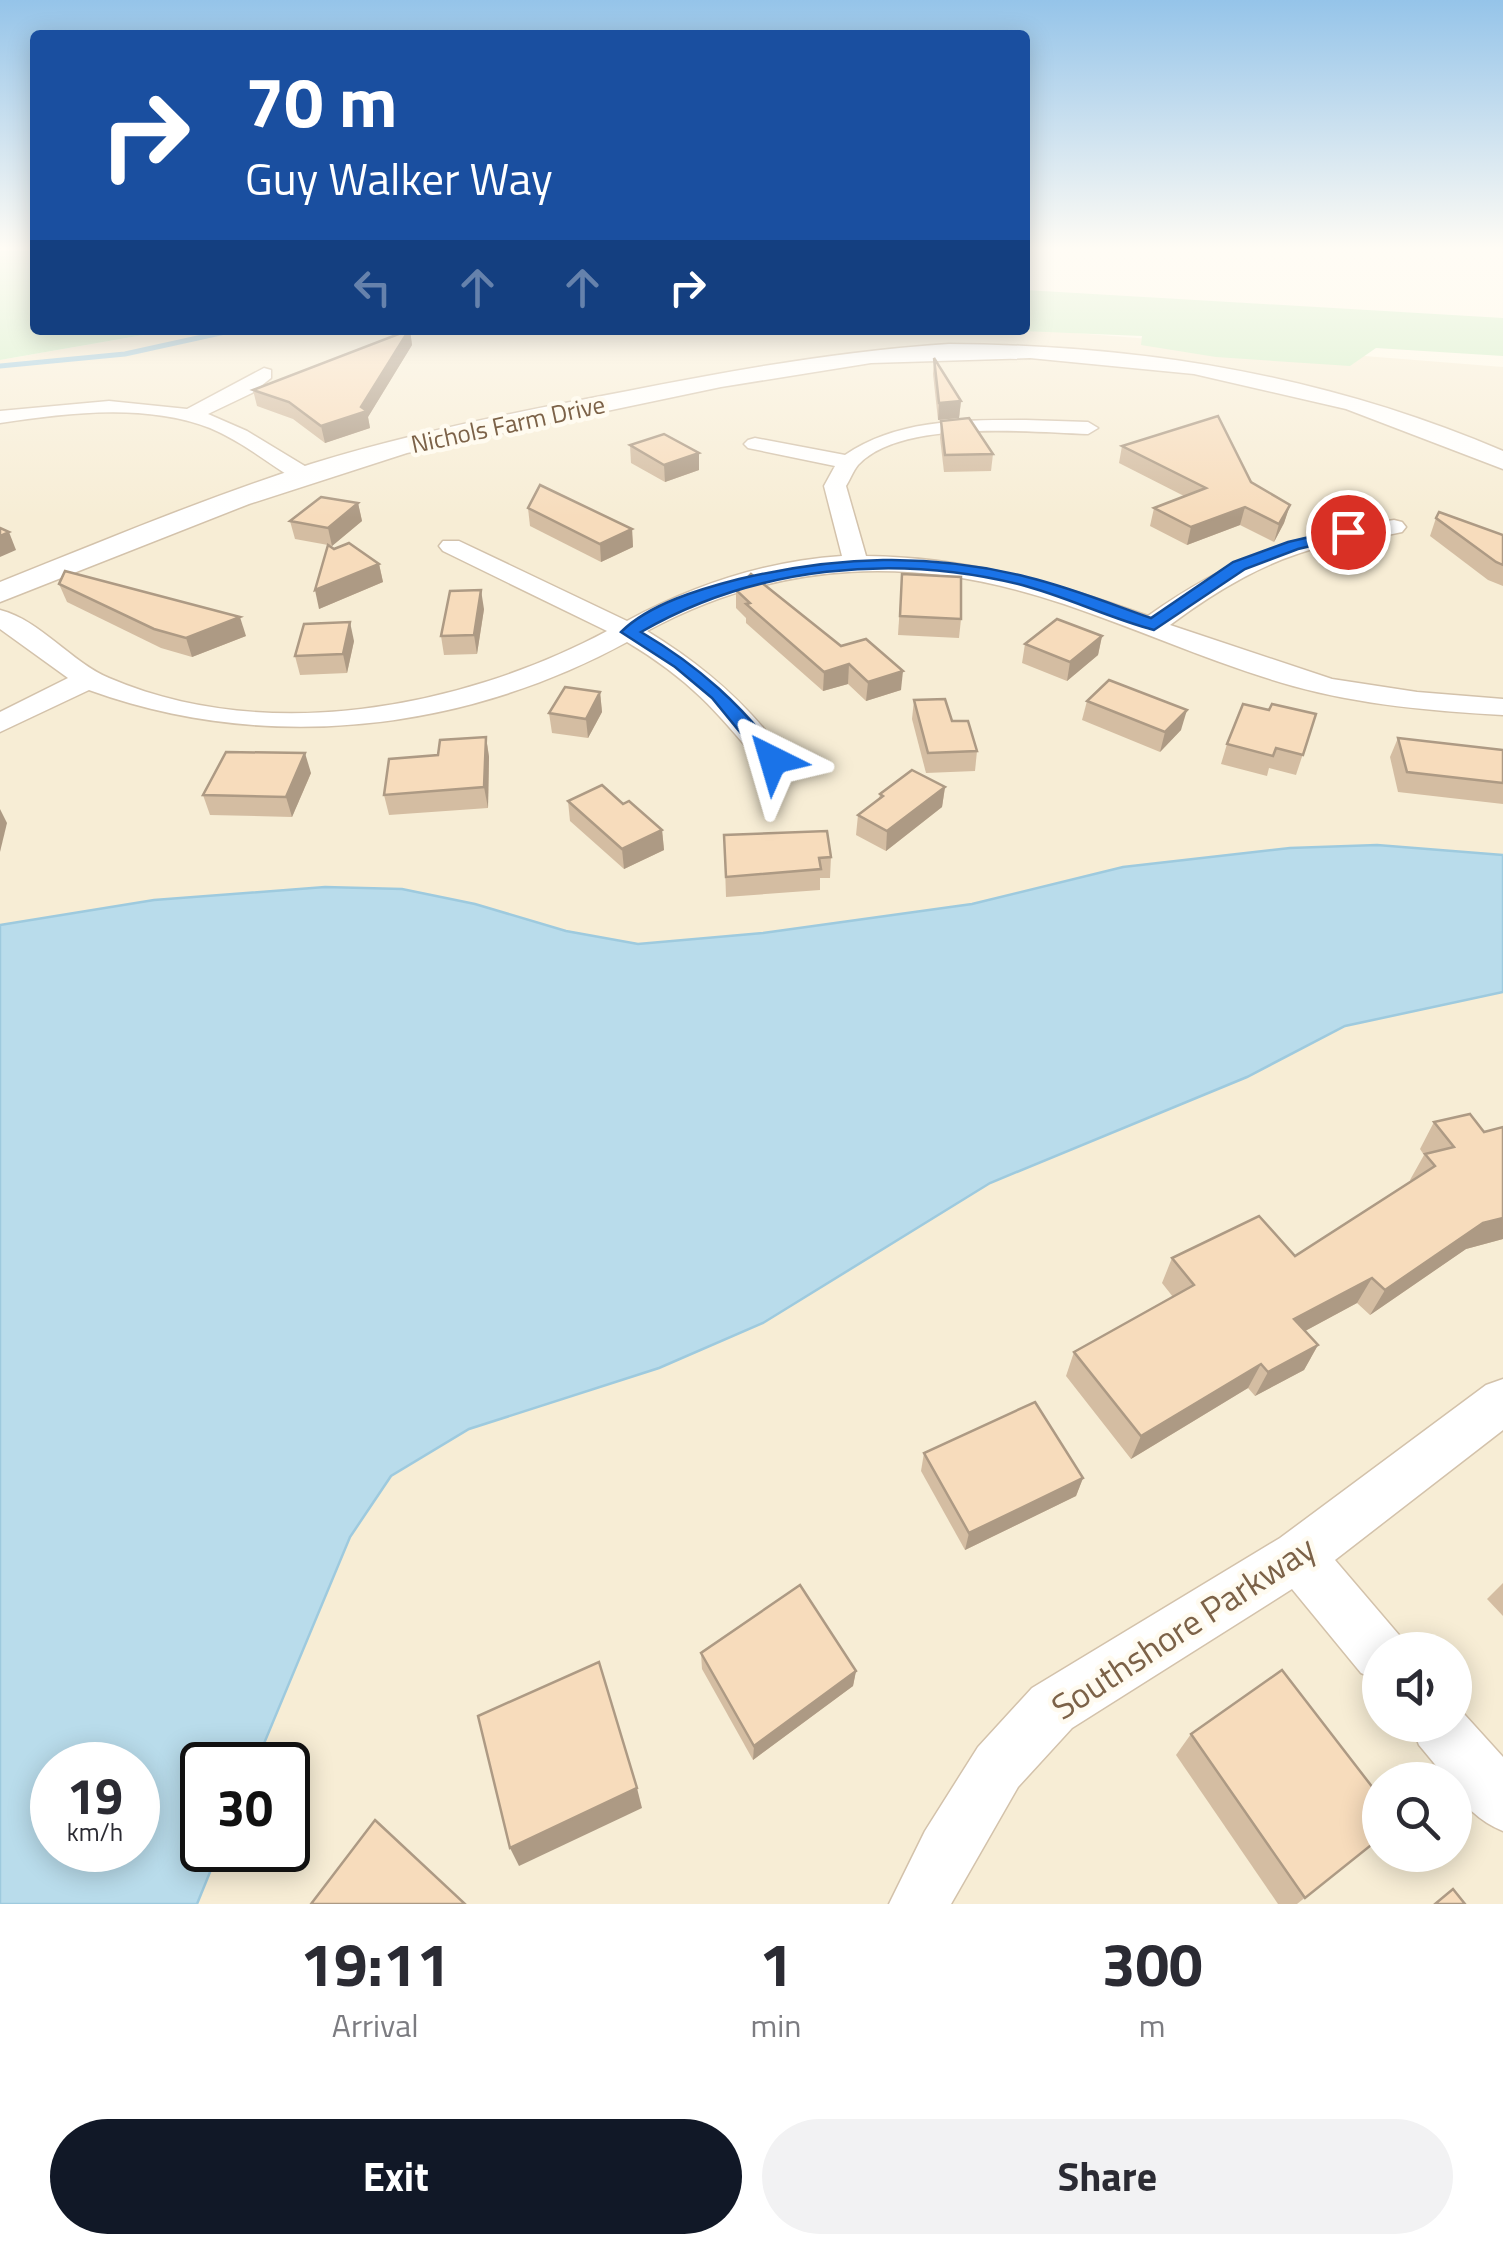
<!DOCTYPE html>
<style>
:root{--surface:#fff;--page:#f2f2f3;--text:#2b2b33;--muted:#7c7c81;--accent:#111827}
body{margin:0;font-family:"Titillium Web",sans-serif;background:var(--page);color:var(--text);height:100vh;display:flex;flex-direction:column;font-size:38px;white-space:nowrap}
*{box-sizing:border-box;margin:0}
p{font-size:32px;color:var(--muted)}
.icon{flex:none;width:55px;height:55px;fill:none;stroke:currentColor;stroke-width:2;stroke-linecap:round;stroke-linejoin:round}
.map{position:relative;height:1904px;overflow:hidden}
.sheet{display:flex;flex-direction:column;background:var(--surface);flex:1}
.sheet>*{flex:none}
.guide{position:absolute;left:30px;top:30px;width:1000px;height:305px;border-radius:10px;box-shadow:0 5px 25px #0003;background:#1a4fa0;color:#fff;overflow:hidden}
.controls{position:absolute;left:1362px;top:1632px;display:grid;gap:20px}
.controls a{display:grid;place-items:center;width:110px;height:110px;border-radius:50%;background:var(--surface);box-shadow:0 5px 25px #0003;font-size:50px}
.speed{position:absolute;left:30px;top:1742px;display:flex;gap:20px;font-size:50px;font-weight:700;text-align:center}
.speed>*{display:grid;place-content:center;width:130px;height:130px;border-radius:50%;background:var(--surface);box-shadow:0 5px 25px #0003;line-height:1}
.speed small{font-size:25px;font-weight:400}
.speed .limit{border:5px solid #111;border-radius:15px;background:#fff;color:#111}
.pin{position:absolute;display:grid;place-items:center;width:85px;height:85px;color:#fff;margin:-42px;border:5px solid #fff;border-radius:50%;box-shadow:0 2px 10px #0007}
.me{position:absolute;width:110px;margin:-55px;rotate:320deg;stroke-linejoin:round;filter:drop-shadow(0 0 8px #0008)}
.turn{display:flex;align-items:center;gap:35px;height:210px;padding:0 50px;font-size:45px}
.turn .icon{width:130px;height:130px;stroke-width:2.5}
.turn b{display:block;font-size:70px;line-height:85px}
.lanes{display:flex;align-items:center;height:95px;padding:0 50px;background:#0003;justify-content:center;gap:50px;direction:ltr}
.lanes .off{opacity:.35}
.eta{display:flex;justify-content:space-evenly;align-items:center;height:170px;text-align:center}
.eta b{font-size:60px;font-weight:700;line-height:70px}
.button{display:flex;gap:20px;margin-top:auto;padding:20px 50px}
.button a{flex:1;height:115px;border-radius:60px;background:var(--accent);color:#fff;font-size:40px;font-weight:700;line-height:115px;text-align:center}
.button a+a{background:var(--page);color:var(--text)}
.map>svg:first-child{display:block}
.residential{fill:#f7edd5;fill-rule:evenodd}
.green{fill:#cfeec4}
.water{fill:#b9dceb;stroke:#9ecade;stroke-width:2.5;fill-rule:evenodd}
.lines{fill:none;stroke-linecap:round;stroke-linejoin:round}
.stream{stroke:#9ecade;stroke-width:5}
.minor-casing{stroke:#d3c2ab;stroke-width:3}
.tertiary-casing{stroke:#d3c2ab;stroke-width:3}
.minor{fill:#fff;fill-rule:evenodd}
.tertiary{fill:#fff;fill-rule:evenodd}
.wall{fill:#d4bda2}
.shaded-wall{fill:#ad9a84}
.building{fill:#f7dcbc;stroke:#ad9a84;stroke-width:2.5}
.route{fill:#1a73e8;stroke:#114b97;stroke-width:2.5}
.labels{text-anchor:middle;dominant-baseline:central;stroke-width:9;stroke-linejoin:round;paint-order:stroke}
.far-street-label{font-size:25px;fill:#7c6248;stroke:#fffbf0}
.near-street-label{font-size:35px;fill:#7c6248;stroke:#fffbf0}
</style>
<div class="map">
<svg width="1503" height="1904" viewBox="0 0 1503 1904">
<rect width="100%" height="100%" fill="#fef9e8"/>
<g class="residential">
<path d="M1025,329L1503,367V855L1377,845L1290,848L1123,867L972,904L763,933L638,944L566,931L475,904L402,889L325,887L154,900L0,925V360L173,330Z"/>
<path d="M1503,992V1904H197L219,1850H288V1765H255L350,1537L391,1477L469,1429L659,1368L763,1323L990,1183L1247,1077L1345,1026ZM1380,1650H1455V1725H1380ZM1380,1780H1455V1855H1380Z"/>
</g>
<g class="green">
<path d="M0,251H35V330H172L0,360Z"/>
<path d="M1025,290L1503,318V356L1376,348L1350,366L1216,357L1141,345L1142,336L995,330H1025Z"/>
</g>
<path class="water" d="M1377,845L1503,855V992L1345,1026L1247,1077L990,1183L763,1323L659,1368L469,1429L391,1476L350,1537L255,1765H202V1850H219L197,1904H0V925L154,900L325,887L402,889L475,904L566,931L638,944L763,933L972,904L1123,867L1290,848ZM52,1765H138V1850H52Z"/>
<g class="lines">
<path class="stream" d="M0,366L125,354L234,330"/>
<g class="minor-casing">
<g id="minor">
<path d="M264,368L271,370V378L252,393L208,414L247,431L313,471L316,476L313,481H297C268,463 241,441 210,428C144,403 68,413 0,423V411L109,401L187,409Z"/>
<path d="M1026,420L1088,422L1098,428L1088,434C1029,432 901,419 858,465C853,471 850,480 846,486L866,556C965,557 1056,583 1148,616C1228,559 1297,534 1394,520L1402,522L1406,527L1402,532C1377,538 1350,540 1324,546C1267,560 1217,590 1170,625L1332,679L1417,692L1503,699V715C1432,711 1362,705 1293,686C1215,664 1141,630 1064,604C919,555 782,558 647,631C703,665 750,705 788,760L784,766H762C717,711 689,679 627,642C462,732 266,754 89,690L0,732V712L68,678L0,629V610C40,620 71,662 109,678C265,745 461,709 607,631L443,551L439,546L443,541H459L627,621C694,585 766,561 842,556L824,486L835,466L748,448L744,444L748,440L755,438L845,455C898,419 963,420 1026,420Z"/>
<path d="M1503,1379V1430L1335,1560L1399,1635L1405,1650H1380V1681L1361,1673L1292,1589L1072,1728L1018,1787L951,1904H889L925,1831L978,1747L1032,1688L1280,1538L1486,1385Z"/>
<path d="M1455,1704L1503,1757V1831C1483,1823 1456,1803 1455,1780H1448L1419,1745L1411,1725H1455Z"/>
</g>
</g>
<g class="tertiary-casing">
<path id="tertiary" d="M949,344C1142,345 1325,375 1503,451V469L1346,409L1194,374L1030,358L871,363L721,387L407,453L249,504L0,602V582C103,541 205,498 311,464C415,432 521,411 628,391C735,370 840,351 949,344Z"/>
</g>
<use href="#minor" class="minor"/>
<use href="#tertiary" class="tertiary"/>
</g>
<g class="wall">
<path d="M410,330L412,345L368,417L370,428L325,443L293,419L257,406L253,390Z"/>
<path d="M934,358L961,401L959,418L938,420L933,374Z"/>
<path d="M941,421L993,454L991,471L944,472L940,438Z"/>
<path d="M630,445L699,453V470L665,482L631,463Z"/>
<path d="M1122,446L1251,482L1290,505L1284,523L1274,542L1240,525L1187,545L1150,526L1154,508L1184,496L1119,463Z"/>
<path d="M358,503L362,521L332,546L329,545L334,549L379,564L383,582L319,609L328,545L295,539L290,521Z"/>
<path d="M528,508L632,529L633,547L601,562L530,526Z"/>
<path d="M1436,518L1503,535V586L1488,580L1430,536Z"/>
<path d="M902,574L961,619L959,638L898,635Z"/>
<path d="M59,584L246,636L192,657L161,648L67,602Z"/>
<path d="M736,590L841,646L901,690L866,701L848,684L823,691L746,623V618L736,608Z"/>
<path d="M484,609L477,654L444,655L441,636Z"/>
<path d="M1102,636L1098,655L1067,681L1022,663L1025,644Z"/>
<path d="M354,641L347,673L300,675L295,656Z"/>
<path d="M600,692L602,712L588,738L552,733L549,713Z"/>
<path d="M914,700L952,721L977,751L975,771L926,773L912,719Z"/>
<path d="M1087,701L1181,730L1160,752L1082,720Z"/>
<path d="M1269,710L1316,714L1296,775L1269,768L1267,776L1221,764L1227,744Z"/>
<path d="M486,737L489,757L488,808L389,815L384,795L438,755Z"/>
<path d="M1398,738L1503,750V804L1398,792L1390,757Z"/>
<path d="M311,773L292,817L210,815L203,795Z"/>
<path d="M945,787L942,807L886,851L856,835L858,815L879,799L880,794Z"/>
<path d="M568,801L662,830L664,850L624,869L570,821Z"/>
<path d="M724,835L831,857L830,878H820V890L726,897Z"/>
<path d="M1434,1122L1484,1132L1503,1127V1239L1466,1249L1370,1315L1357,1303L1305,1331L1318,1345L1304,1370L1255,1396L1248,1388L1131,1459L1066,1376L1074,1352L1173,1297L1162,1283L1172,1258L1295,1256L1411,1181L1410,1180L1424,1155L1420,1149Z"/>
<path d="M924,1453L1083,1478L1076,1496L965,1550L921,1471Z"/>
<path d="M1503,1583V1616L1487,1599Z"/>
<path d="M701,1653L856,1671L853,1686L753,1760L702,1669Z"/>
<path d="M1191,1734L1380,1838L1297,1904H1278L1176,1755Z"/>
</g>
<g class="shaded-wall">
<path d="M410,330L412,345L368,417L370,428L325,443L321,426L361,407Z"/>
<path d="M961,401L959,418L938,420L939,403Z"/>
<path d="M699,453V470L665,482L664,465Z"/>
<path d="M358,503L362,521L332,546L328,528Z"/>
<path d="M1290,505L1284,523L1274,542L1279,524Z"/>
<path d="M1245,507L1240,525L1187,545L1191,527Z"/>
<path d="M632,529L633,547L601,562L600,544Z"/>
<path d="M9,532L16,550L0,557V536Z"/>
<path d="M379,564L383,582L319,609L315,590Z"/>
<path d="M481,590L484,609L477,654L474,635Z"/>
<path d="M240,617L246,636L192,657L186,638Z"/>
<path d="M350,622L354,641L347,673L343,654Z"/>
<path d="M1102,636L1098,655L1067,681L1070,662Z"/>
<path d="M849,664L848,684L823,691L824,672Z"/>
<path d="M903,671L901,690L866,701L868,682Z"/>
<path d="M600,692L602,712L588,738L586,719Z"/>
<path d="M1187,710L1181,730L1160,752L1165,732Z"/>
<path d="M486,737L489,757L488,808L484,787Z"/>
<path d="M305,753L311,773L292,817L286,797Z"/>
<path d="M945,787L942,807L886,851L887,831Z"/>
<path d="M0,809L7,823L0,852Z"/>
<path d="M662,830L664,850L624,869L622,849Z"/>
<path d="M1503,1218V1239L1466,1249L1370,1315L1385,1290L1483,1223Z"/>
<path d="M1372,1278L1357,1303L1281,1344L1294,1319Z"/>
<path d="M1318,1345L1304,1370L1255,1396L1268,1372Z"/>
<path d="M1261,1364L1248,1388L1131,1459L1141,1436Z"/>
<path d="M1083,1478L1076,1496L965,1550L969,1533Z"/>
<path d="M856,1671L853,1686L753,1760L754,1746Z"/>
<path d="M637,1788L642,1808L519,1866L510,1848Z"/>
</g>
<g class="building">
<path d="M409,330L361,407L367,411L321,426L289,402L253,390Z"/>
<path d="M934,358L961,401L939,403Z"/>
<path d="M1218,416L1251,482L1290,505L1279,524L1245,507L1191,527L1154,508L1206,488L1122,446Z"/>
<path d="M969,418L993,454L945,455L941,421Z"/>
<path d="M664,434L699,453L664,465L630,445Z"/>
<path d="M540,485L632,529L600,544L528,508Z"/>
<path d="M321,497L358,503L328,528L290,521Z"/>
<path d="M1439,512L1503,535V565L1496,562L1436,518Z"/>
<path d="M0,528L9,532L0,536Z"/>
<path d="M349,543L379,564L315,590L328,545L334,549Z"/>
<path d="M65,571L240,617L186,638L154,629L59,584Z"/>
<path d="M751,574L841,646L866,639L903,671L868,682L849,664L824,672L746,604L750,603L736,590Z"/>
<path d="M902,574L961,577V619L900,616Z"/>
<path d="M481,590L474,635L441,636L450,591Z"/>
<path d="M1057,619L1102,636L1070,662L1025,644Z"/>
<path d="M350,622L343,654L295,656L304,624Z"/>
<path d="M1109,680L1187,710L1165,732L1087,701Z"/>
<path d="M565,687L600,692L586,719L549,713Z"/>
<path d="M945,699L952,721H968L977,751L928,753L914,700Z"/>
<path d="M1243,704L1269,710L1272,704L1316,714L1303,755L1276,748L1273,756L1227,744Z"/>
<path d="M486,737L484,787L384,795L389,759L438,755L440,740Z"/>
<path d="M1398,738L1503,750V783L1407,772Z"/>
<path d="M226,752L305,753L286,797L203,795Z"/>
<path d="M912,770L945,787L887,831L858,815L883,796L880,794Z"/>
<path d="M602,785L623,804L629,801L662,830L622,849L568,801Z"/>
<path d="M827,831L831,857L819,858L821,869L726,877L724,835Z"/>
<path d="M1470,1114L1484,1132L1503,1127V1218L1483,1223L1385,1290L1372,1278L1294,1319L1318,1345L1268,1372L1261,1364L1141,1436L1074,1352L1194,1285L1172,1258L1259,1216L1295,1256L1435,1166L1425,1154L1454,1147L1434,1122Z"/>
<path d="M1035,1402L1083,1478L969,1533L924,1453Z"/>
<path d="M800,1585L856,1671L754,1746L701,1653Z"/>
<path d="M599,1662L637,1788L510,1848L478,1716Z"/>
<path d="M1282,1670L1380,1797V1838L1305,1898L1191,1734Z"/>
<path d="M375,1820L465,1904H311Z"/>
<path d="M1453,1889L1465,1904H1435Z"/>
</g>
<linearGradient id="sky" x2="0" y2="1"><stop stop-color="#95c4e9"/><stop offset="0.48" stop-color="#fffcf5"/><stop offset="1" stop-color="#fffcf5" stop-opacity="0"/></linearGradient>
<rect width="1503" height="518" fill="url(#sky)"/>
<path class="route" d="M1348,528L1354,529V536L1298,549L1245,569L1154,630C1109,618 1067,597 1022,585C895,553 755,566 641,632C699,666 743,706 783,760L773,766L766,764L712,698L675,667L621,632C649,604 700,589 739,579C837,556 929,552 1027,577C1069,587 1111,604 1151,618L1233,562L1288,542Z"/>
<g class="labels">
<g class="far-street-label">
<text transform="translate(508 424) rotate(-12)">Nichols Farm Drive</text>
</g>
<g class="near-street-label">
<text transform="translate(1183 1627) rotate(-33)">Southshore Parkway</text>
</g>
</g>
</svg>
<div class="controls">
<a><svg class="icon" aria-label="sound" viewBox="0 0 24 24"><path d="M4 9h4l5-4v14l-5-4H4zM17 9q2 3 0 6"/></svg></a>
<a><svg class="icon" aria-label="search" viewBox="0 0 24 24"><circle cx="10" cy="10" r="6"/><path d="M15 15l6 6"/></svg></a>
</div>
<div class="speed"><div>19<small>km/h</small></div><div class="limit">30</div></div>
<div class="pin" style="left:1348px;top:532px;background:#d93025"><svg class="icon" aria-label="arrive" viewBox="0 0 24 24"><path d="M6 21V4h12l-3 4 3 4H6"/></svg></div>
<svg class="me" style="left:773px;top:760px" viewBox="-20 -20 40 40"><path d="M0-17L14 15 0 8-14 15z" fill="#1a73e8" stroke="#fff" stroke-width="4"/></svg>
<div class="guide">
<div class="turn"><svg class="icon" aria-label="right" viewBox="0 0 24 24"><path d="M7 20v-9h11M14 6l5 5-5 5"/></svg><div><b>70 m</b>Guy Walker Way</div></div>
<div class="lanes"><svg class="icon off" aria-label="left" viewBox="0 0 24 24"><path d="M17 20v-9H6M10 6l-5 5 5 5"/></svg><svg class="icon off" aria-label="ahead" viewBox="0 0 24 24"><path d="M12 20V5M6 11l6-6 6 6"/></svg><svg class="icon off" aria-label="ahead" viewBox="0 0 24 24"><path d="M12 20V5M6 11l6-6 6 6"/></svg><svg class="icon" aria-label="right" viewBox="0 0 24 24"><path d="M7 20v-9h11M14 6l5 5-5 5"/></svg></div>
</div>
</div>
<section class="sheet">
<div class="eta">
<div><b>19:11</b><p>Arrival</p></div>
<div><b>1</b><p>min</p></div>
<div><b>300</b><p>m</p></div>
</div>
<div class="button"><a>Exit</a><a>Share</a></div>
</section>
